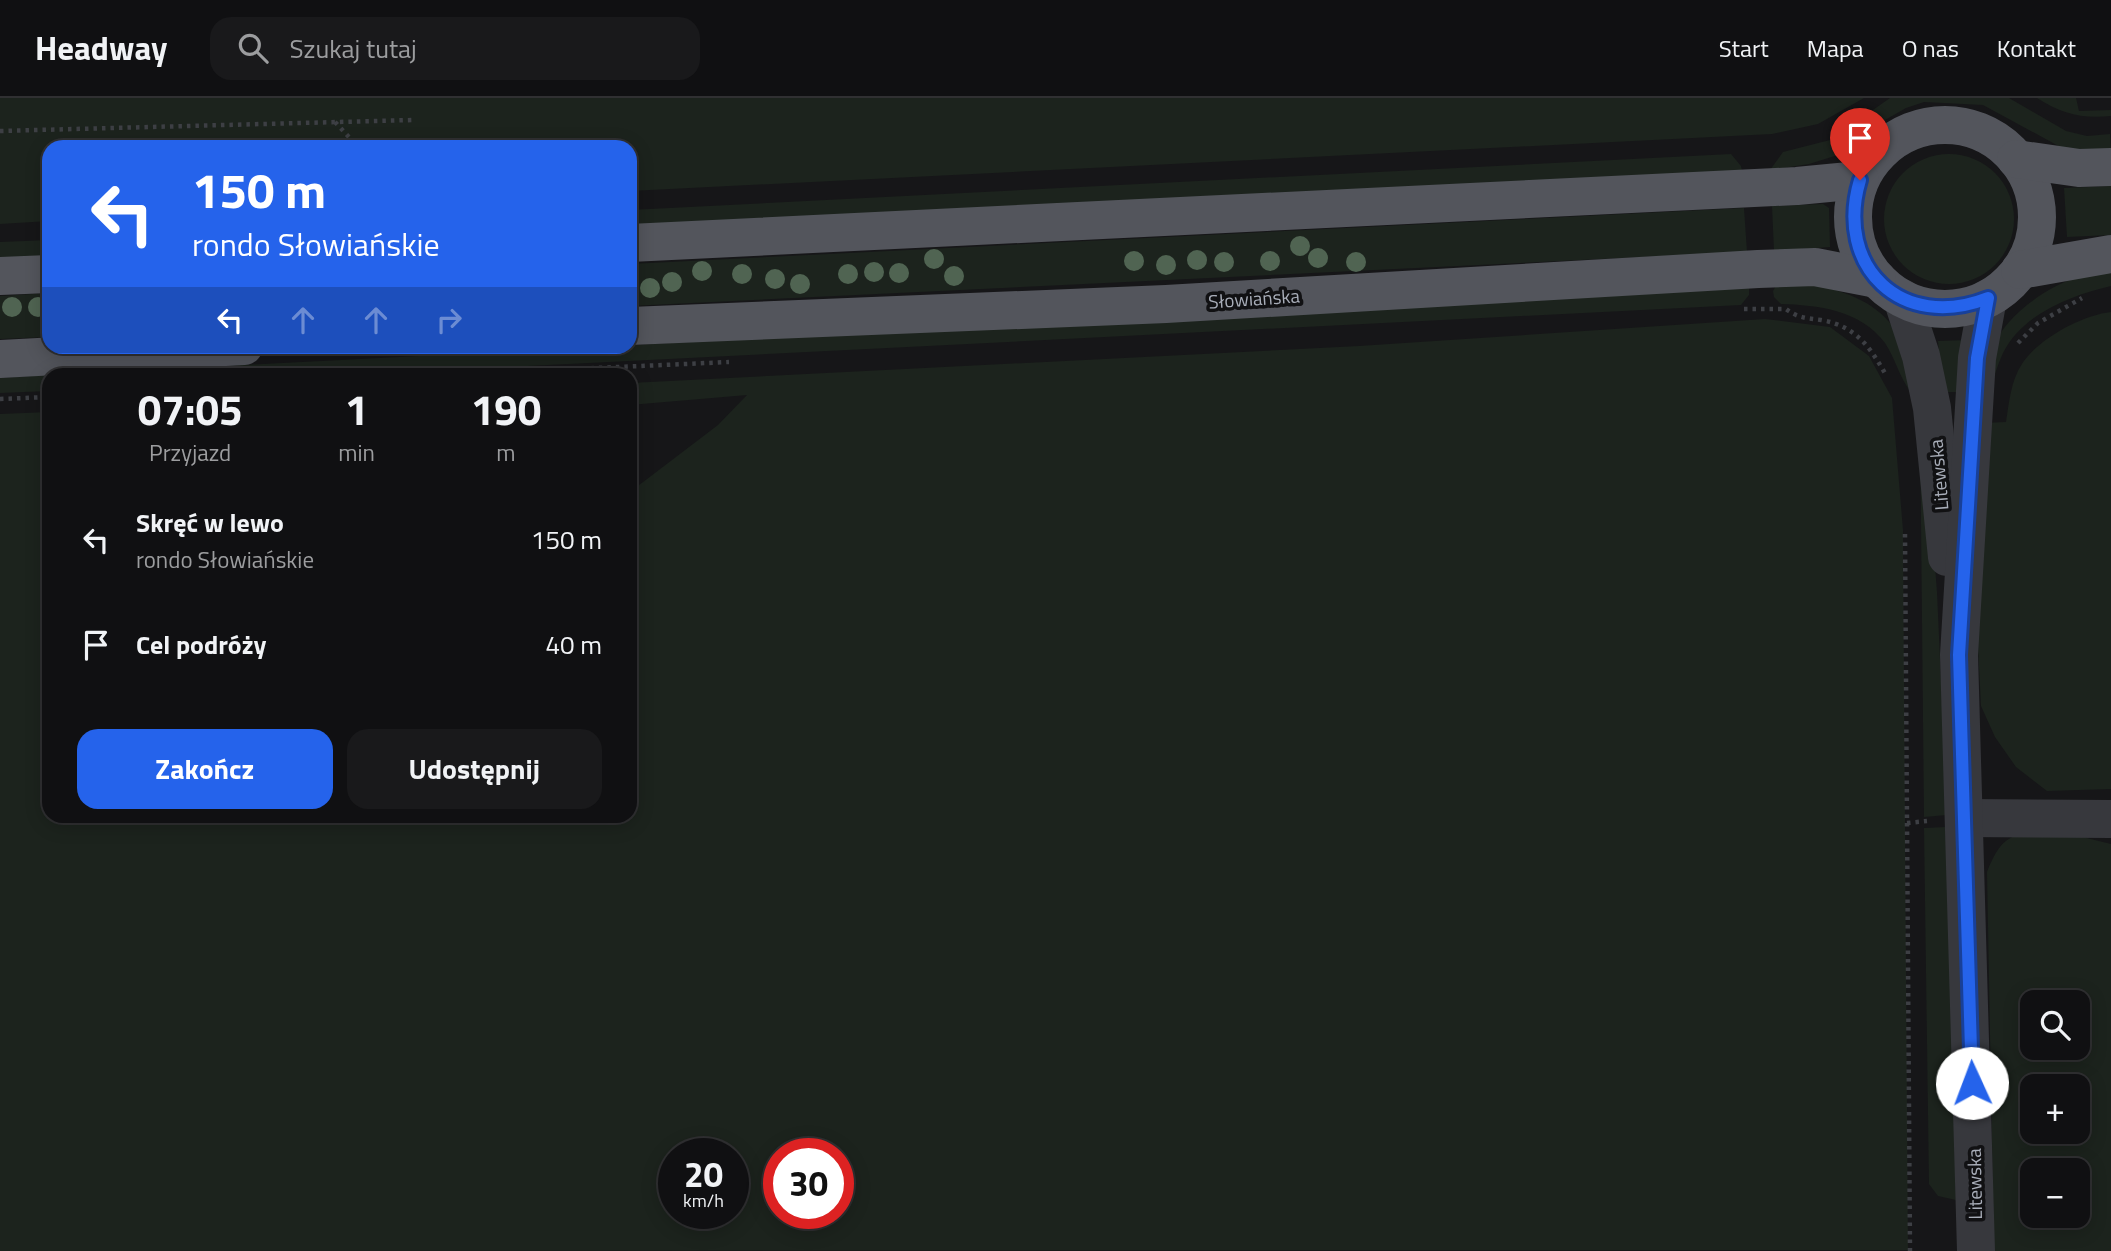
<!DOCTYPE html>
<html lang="pl">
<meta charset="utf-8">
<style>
:root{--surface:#101012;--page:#19191b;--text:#f1f3f6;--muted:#9c9d9f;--line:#303032;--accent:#2563eb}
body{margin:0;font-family:"Titillium Web",sans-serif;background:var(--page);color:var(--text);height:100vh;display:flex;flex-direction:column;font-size:26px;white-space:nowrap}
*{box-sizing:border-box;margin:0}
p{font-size:23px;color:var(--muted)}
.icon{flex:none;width:38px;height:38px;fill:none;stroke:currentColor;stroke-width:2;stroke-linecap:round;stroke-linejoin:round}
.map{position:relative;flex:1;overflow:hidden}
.sheet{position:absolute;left:42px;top:270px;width:595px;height:455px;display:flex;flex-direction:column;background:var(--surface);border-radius:21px;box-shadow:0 4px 18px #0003,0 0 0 2px var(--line)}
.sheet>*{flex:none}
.top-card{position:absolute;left:42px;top:42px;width:595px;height:214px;border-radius:21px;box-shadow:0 4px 18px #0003,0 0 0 2px var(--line);background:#2563eb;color:#fff;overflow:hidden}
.tools{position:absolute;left:2020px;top:892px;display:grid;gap:14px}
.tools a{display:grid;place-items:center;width:70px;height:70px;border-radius:14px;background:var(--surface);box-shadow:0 4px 18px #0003,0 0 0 2px var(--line);font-size:35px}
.speed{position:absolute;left:658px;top:1040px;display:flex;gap:14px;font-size:35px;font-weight:700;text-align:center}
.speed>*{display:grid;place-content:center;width:91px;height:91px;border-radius:50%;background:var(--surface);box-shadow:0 4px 18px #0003,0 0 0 2px var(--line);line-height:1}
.speed small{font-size:18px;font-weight:400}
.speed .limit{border:10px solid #d22;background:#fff;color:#111}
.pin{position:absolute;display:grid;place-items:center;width:60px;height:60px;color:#fff;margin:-72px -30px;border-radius:50% 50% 50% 0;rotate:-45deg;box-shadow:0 0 7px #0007}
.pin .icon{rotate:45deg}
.me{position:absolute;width:77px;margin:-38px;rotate:358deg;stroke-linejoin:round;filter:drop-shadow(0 0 5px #0008)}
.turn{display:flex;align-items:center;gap:24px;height:147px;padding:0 35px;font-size:32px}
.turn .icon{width:91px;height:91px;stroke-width:2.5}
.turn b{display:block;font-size:49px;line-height:60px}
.lanes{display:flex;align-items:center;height:66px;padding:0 35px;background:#0003;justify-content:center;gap:35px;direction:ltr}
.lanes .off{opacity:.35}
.eta{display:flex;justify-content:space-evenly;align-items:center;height:119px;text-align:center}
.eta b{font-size:42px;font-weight:700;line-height:49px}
.button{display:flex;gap:14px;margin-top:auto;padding:14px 35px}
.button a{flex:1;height:80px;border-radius:21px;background:var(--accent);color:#fff;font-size:28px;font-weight:700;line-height:80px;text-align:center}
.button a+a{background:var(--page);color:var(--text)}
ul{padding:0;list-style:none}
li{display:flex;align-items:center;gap:21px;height:105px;padding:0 35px}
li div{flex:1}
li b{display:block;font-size:26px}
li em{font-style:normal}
header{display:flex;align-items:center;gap:42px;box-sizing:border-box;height:98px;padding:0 35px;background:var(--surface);border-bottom:2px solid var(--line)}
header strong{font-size:33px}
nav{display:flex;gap:38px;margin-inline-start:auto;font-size:24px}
.search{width:490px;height:63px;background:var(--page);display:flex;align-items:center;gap:18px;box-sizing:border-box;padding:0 24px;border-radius:21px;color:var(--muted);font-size:26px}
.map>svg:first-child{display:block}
.green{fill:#1c231d;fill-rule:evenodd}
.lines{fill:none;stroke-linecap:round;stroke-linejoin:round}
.path{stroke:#3d3f44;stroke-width:4.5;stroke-dasharray:3.5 5;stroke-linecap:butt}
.minor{stroke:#37383d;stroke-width:38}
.major{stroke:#53555c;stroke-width:38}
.tree{fill:#506452}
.route-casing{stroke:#184099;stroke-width:18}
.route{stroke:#2563eb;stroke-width:12}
.labels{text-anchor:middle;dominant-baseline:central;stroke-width:7;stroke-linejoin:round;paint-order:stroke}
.street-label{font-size:19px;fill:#a8adb8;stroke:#111113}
</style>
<header>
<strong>Headway</strong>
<div class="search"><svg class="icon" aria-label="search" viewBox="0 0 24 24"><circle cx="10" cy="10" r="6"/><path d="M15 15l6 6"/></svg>Szukaj tutaj</div>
<nav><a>Start</a><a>Mapa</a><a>O nas</a><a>Kontakt</a></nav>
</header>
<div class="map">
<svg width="2111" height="1153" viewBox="0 0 2111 1153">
<rect width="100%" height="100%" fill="#161618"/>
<g class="green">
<path d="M0,0H1864L1818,26L1772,36L630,93V49H49V123L0,126Z"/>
<path d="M1890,0H2009L2066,33L2087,38L2110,36L2111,54L2064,51L1983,7L1924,4L1906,10L1878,26L1855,48L1838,57L1809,66L1770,72L1783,54L1830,42Z"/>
<path d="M2037,0H2076L2079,13L2111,12V18C2082,21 2062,16 2037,0Z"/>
<path d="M1731,56L1741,68L1742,73L630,130V112Z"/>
<circle cx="1949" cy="121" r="65"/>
<path d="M2111,88V137L2067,139L2064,90Z"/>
<path d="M1823,106L1829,110L1830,149L1774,153L1772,108Z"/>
<path d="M1744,110L1747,154L630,208V166Z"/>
<path d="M49,142V159L0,161V144Z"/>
<path d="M2111,173V188C2072,197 2022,216 2003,255C1998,266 1994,279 1990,290C1990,279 1988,263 1992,252C2003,219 2046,189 2078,179C2089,176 2100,175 2111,173Z"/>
<path d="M1809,186C1841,192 1874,202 1894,230C1902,242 1906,277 1910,293C1899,278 1895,260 1885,245C1861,212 1817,207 1781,206L1774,199L1773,193L1776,188Z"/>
<path d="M1749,190V197L1741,207L371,276H67Z"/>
<path d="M49,195V239L0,241V198Z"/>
<path d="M2111,214V691L2047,693L2016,669L1995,639L1981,608L1974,470L1982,325L2006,324C2009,305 2011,282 2022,266C2038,241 2082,217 2111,214Z"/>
<path d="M1765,221L1830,229L1869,258L1892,300L1903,432L1908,1152L0,1153V316L49,314V718H630V394L718,327L747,297L630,307V285L1359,248ZM674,1055H733V1115H674ZM779,1055H838V1115H779Z"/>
<path d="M1967,242L1964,294H1942L1938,243Z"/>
<path d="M49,277V293L0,295V280Z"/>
<path d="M1920,325H1924L1937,494L1947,717L1924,719Z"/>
<path d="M1947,729L1956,1102L1938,1098L1929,1086L1924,730Z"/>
<path d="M2054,732L2111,746V1153H1994L1987,774C2003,733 2014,737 2054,732ZM2032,905H2077V950H2032ZM2032,989H2077V1034H2032ZM2032,1073H2077V1118H2032Z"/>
</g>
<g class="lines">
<g class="path">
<path d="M335,24L358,49"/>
<path d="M0,33L413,22"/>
<path d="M1744,211H1786C1798,220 1806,220 1821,222C1856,228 1870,249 1886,277"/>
<path d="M2018,245L2038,225L2082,200"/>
<path d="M463,276L729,264"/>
<path d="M0,301L49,299"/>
<path d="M1905,436L1910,1153"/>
<path d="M1907,725L1927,723"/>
</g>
<g class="minor">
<path d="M1902,200L1921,258L1932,310L1947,459"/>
<path d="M1964,720L2111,721"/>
<path d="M1976,1153L1959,557L1977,260L1988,200"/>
</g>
<g class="major">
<circle cx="1945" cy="119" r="92"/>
<path d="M2016,61L2079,70L2111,69"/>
<path d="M630,145L1797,88L1860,82"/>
<path d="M2020,172L2111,156"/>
<path d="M0,178L49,176"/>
<path d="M630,228L1166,206L1758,171L1815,169L1877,181"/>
<path d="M0,261L244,248"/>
</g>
</g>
<g class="tree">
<circle cx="1300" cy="148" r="10"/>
<circle cx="1318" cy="160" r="10"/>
<circle cx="934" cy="161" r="10"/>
<circle cx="1197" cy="162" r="10"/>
<circle cx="1134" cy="163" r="10"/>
<circle cx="1270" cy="163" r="10"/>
<circle cx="1224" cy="164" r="10"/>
<circle cx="1356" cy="164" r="10"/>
<circle cx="1166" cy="167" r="10"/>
<circle cx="702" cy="173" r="10"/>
<circle cx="874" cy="174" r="10"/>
<circle cx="899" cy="175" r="10"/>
<circle cx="742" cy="176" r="10"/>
<circle cx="848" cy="176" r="10"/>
<circle cx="954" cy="178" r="10"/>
<circle cx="775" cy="181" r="10"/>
<circle cx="672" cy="184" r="10"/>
<circle cx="800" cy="186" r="10"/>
<circle cx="650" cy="190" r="10"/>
<circle cx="12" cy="209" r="10"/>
<circle cx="38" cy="209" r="10"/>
</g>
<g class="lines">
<g class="route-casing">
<path id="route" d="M1860,82C1834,169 1902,234 1988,200L1977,260L1959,557L1972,985"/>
</g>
<use href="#route" class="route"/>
</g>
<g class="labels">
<g class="street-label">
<text transform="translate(1254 200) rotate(-4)">Słowiańska</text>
<text transform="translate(1938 377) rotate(-95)">Litewska</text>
<text transform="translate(1974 1086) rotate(-91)">Litewska</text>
</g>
</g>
</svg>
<div class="tools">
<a><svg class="icon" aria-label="search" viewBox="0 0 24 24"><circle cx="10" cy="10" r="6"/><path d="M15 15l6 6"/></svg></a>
<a>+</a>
<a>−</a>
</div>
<div class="speed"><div>20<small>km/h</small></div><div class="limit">30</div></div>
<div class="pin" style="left:1860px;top:82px;background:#d93025"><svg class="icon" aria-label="arrive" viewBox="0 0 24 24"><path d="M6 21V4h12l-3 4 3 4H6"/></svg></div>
<svg class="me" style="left:1972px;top:985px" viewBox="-20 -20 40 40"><circle r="19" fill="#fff"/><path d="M0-13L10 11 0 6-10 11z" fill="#2563eb"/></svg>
<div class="top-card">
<div class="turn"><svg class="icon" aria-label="left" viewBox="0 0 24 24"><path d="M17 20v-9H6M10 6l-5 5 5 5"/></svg><div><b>150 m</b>rondo Słowiańskie</div></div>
<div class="lanes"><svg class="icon" aria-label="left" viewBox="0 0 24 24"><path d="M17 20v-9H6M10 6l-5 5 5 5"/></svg><svg class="icon off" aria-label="ahead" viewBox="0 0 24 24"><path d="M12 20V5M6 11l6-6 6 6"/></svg><svg class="icon off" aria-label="ahead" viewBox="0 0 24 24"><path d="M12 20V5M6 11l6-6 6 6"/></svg><svg class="icon off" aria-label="right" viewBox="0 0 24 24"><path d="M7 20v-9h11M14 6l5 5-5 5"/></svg></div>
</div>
<section class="sheet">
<div class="eta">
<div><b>07:05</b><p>Przyjazd</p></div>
<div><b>1</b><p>min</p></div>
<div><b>190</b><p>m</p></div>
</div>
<ul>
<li><svg class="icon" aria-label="left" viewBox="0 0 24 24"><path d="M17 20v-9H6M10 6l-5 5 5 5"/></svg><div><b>Skręć w lewo</b><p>rondo Słowiańskie</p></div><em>150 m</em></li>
<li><svg class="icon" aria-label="arrive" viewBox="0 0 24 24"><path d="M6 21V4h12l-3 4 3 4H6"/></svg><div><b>Cel podróży</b></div><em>40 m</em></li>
</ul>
<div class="button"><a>Zakończ</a><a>Udostępnij</a></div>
</section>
</div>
